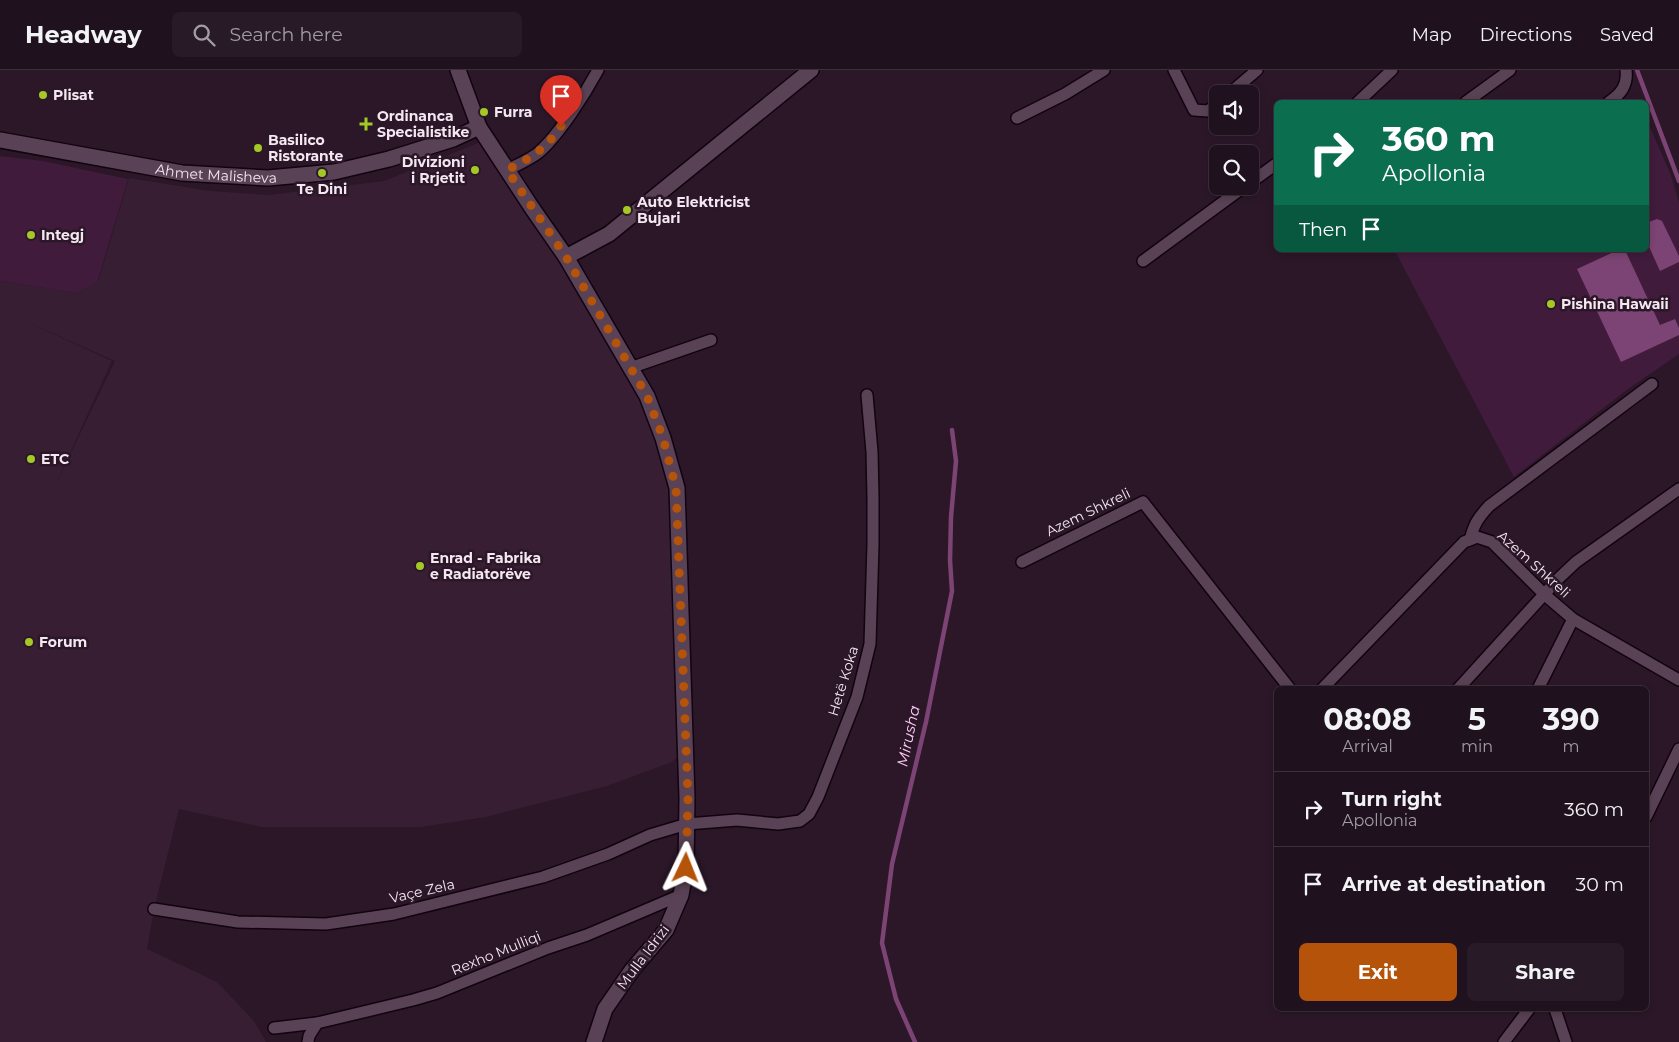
<!DOCTYPE html>
<meta charset="utf-8">
<style>
:root{--surface:#20111e;--page:#281a27;--text:#f1f3f6;--muted:#a29da4;--line:#3d313c;--accent:#b45309}
body{margin:0;font-family:Montserrat,sans-serif;background:var(--page);color:var(--text);height:100vh;display:flex;flex-direction:column;font-size:19px;white-space:nowrap}
*{box-sizing:border-box;margin:0}
p{font-size:16px;color:var(--muted)}
.icon{flex:none;width:28px;height:28px;fill:none;stroke:currentColor;stroke-width:2;stroke-linecap:round;stroke-linejoin:round}
.map{position:relative;flex:1;overflow:hidden}
.side{position:absolute;left:1274px;top:616px;width:375px;height:325px;display:flex;flex-direction:column;background:var(--surface);border-radius:8px;box-shadow:0 2px 8px #0003,0 0 0 1px var(--line)}
.side>*{flex:none}
.hud{position:absolute;left:1274px;top:30px;width:375px;height:152px;border-radius:8px;box-shadow:0 2px 8px #0003,0 0 0 1px var(--line);background:#0b6e4f;color:#fff;overflow:hidden}
.fabs{position:absolute;left:1209px;top:15px;display:grid;gap:10px}
.fabs a{display:grid;place-items:center;width:50px;height:50px;border-radius:8px;background:var(--surface);box-shadow:0 2px 8px #0003,0 0 0 1px var(--line);font-size:25px}
.pin{position:absolute;display:grid;place-items:center;width:42px;height:42px;color:#fff;margin:-51px -21px;border-radius:50% 50% 50% 0;rotate:-45deg;box-shadow:0 0 5px #0007}
.pin .icon{rotate:45deg}
.me{position:absolute;width:55px;margin:-28px;rotate:2deg;stroke-linejoin:round;filter:drop-shadow(0 0 4px #0008)}
.turn{display:flex;align-items:center;gap:18px;height:105px;padding:0 25px;font-size:22px}
.turn .icon{width:65px;height:65px;stroke-width:2.5}
.turn b{display:block;font-size:35px;line-height:42px}
.then{display:flex;align-items:center;height:48px;padding:0 25px;background:#0003;gap:10px;font-size:19px}
.eta{display:flex;justify-content:space-evenly;align-items:center;height:85px;text-align:center}
.eta b{font-size:30px;font-weight:700;line-height:35px}
.button{display:flex;gap:10px;margin-top:auto;padding:10px 25px}
.button a{flex:1;height:58px;border-radius:8px;background:var(--accent);color:#fff;font-size:20px;font-weight:700;line-height:58px;text-align:center}
.button a+a{background:var(--page);color:var(--text)}
ul{padding:0;list-style:none}
li{display:flex;align-items:center;gap:15px;height:75px;padding:0 25px;border-top:1px solid var(--line)}
li div{flex:1}
li b{display:block;font-size:19px}
li em{font-style:normal}
header{display:flex;align-items:center;gap:30px;box-sizing:border-box;height:70px;padding:0 25px;background:var(--surface);border-bottom:1px solid var(--line)}
header strong{font-size:24px}
nav{display:flex;gap:28px;margin-inline-start:auto;font-size:18px}
.search{width:350px;height:45px;background:var(--page);display:flex;align-items:center;gap:12px;box-sizing:border-box;padding:0 18px;border-radius:8px;color:var(--muted);font-size:19px}
.map>svg:first-child{display:block}
.built{fill:#371e33;fill-rule:evenodd}
.green{fill:#411b3c}
.water{fill:#7c4474}
.lines{fill:none;stroke-linecap:round;stroke-linejoin:round}
.stream{stroke:#7c4474;stroke-width:4.5}
.street-casing{stroke:#120310;stroke-width:14}
.secondary-casing{stroke:#120310;stroke-width:18}
.street{stroke:#594255;stroke-width:11}
.secondary{stroke:#594255;stroke-width:15}
.route{stroke:#b45309;stroke-width:9;stroke-dasharray:0 16.2}
.poi-dot{fill:#a4c825;stroke:#2b1728;stroke-width:2}
.labels{text-anchor:middle;dominant-baseline:central;stroke-width:5;stroke-linejoin:round;paint-order:stroke}
.poi-label{font-size:14px;font-weight:bold;fill:#f5e7f2;stroke:#2b1728;text-anchor:start}
.street-label{font-size:14px;fill:#f5e7f2;stroke:#2b1728}
.water-label{font-size:15px;font-style:italic;fill:#fecbf5;stroke:#2b1728}
</style>
<header>
<strong>Headway</strong>
<div class="search"><svg class="icon" aria-label="search" viewBox="0 0 24 24"><circle cx="10" cy="10" r="6"/><path d="M15 15l6 6"/></svg>Search here</div>
<nav><a>Map</a><a>Directions</a><a>Saved</a></nav>
</header>
<div class="map">
<svg width="1679" height="972" viewBox="0 0 1679 972">
<rect width="100%" height="100%" fill="#2b1728"/>
<path class="built" d="M483,71L630,298L677,418L686,679L672,692L607,716L486,747L421,757H262L179,739L154,839L147,879L217,912L254,951L266,972H0V211L77,223L98,212L129,108L210,121L269,125L384,111ZM23,250L115,291L53,420L112,291Z"/>
<g class="green">
<path d="M1646,48L1670,103L1679,132V284L1628,319L1514,407L1396,183L1401,180H1646Z"/>
<path d="M0,86L43,91L128,109L97,213L77,223L0,211Z"/>
</g>
<g class="water">
<path d="M1657,149L1662,151L1679,186V192L1660,201L1646,170V153Z"/>
<path d="M1618,180H1625L1660,255L1675,249L1679,258V265L1621,292L1577,199Z"/>
</g>
<g class="lines">
<g class="stream">
<path d="M1637,0L1679,111"/>
<path d="M915,972L896,929L882,873L892,794L926,652L952,521L950,490L951,447L956,391L952,360"/>
</g>
<g class="street-casing">
<g id="street">
<path d="M1174,0L1194,40L1208,41L1218,33"/>
<path d="M1229,24L1257,0"/>
<path d="M1358,32L1392,0"/>
<path d="M1466,32L1510,0"/>
<path d="M1609,32C1621,24 1628,15 1626,0"/>
<path d="M1017,48L1065,24L1104,0"/>
<path d="M507,100C517,95 529,90 538,83C559,65 585,24 598,0"/>
<path d="M1250,113L1276,94"/>
<path d="M1143,191L1245,116"/>
<path d="M630,298L711,270"/>
<path d="M1470,470C1474,454 1478,448 1489,436L1652,314"/>
<path d="M1022,492L1143,432L1290,619"/>
<path d="M1322,619L1464,472L1477,467L1492,472L1545,525L1573,549L1679,610"/>
<path d="M1458,619L1559,508L1576,492L1679,419"/>
<path d="M1538,619L1573,549"/>
<path d="M1646,747L1679,679"/>
<path d="M154,839L238,852L326,854L394,844L543,807L608,784L650,765L687,754L737,750L778,754L800,751L809,744L818,727L857,627L870,574L873,474V428L872,382L867,325"/>
<path d="M1555,939L1566,972"/>
<path d="M274,958L317,953"/>
<path d="M308,972L309,966L317,953L413,930L437,923L548,878L587,865L681,825"/>
<path d="M1504,972L1529,939"/>
</g>
</g>
<g class="secondary-casing">
<g id="secondary">
<path d="M458,0L479,57L532,138L566,187L647,326L663,368L677,418L687,728L686,797L681,825L666,860L632,900L605,939L594,972"/>
<path id="s1" d="M0,70L182,103L268,108L334,102L389,89L453,69L479,57"/>
<path d="M566,187L609,164L811,0"/>
</g>
</g>
<use href="#street" class="street"/>
<use href="#secondary" class="secondary"/>
</g>
<g class="lines">
<path class="route" d="M561,56C545,80 532,87 507,100L566,187L647,326L663,368L676,418L688,728L686,798"/>
</g>
<g class="poi-dot">
<circle cx="43" cy="25" r="5"/>
<circle cx="484" cy="42" r="5"/>
<path d="M363.5 46.5h5v5h5v5h-5v5h-5v-5h-5v-5h5z"/>
<circle cx="258" cy="78" r="5"/>
<circle cx="475" cy="100" r="5"/>
<circle cx="322" cy="103" r="5"/>
<circle cx="627" cy="140" r="5"/>
<circle cx="31" cy="165" r="5"/>
<circle cx="1551" cy="234" r="5"/>
<circle cx="31" cy="389" r="5"/>
<circle cx="420" cy="496" r="5"/>
<circle cx="29" cy="572" r="5"/>
</g>
<g class="labels">
<g class="poi-label">
<text x="53" y="25">Plisat</text>
<text x="494" y="42">Furra</text>
<text x="377" y="46">Ordinanca<tspan x="377" dy="16">Specialistike</tspan></text>
<text x="268" y="70">Basilico<tspan x="268" dy="16">Ristorante</tspan></text>
<text x="465" y="92" text-anchor="end">Divizioni<tspan x="465" dy="16">i Rrjetit</tspan></text>
<text x="322" y="119" text-anchor="middle">Te Dini</text>
<text x="637" y="132">Auto Elektricist<tspan x="637" dy="16">Bujari</tspan></text>
<text x="41" y="165">Integj</text>
<text x="1561" y="234">Pishina Hawaii</text>
<text x="41" y="389">ETC</text>
<text x="430" y="488">Enrad - Fabrika<tspan x="430" dy="16">e Radiatorëve</tspan></text>
<text x="39" y="572">Forum</text>
</g>
<g class="street-label">
<text stroke="none"><textPath href="#s1" startOffset="219">Ahmet Malisheva</textPath></text>
<text transform="translate(1088 442) rotate(-26)">Azem Shkreli</text>
<text transform="translate(1534 494) rotate(42)">Azem Shkreli</text>
<text transform="translate(843 611) rotate(-73)">Hetë Koka</text>
<text transform="translate(422 821) rotate(-13)">Vaçe Zela</text>
<text transform="translate(496 883) rotate(-22)">Rexho Mulliqi</text>
<text transform="translate(643 887) rotate(-53)">Mulla Idrizi</text>
</g>
<g class="water-label">
<text transform="translate(908 666) rotate(-78)">Mirusha</text>
</g>
</g>
</svg>
<div class="fabs">
<a><svg class="icon" aria-label="sound" viewBox="0 0 24 24"><path d="M4 9h4l5-4v14l-5-4H4zM17 9q2 3 0 6"/></svg></a>
<a><svg class="icon" aria-label="search" viewBox="0 0 24 24"><circle cx="10" cy="10" r="6"/><path d="M15 15l6 6"/></svg></a>
</div>
<div class="pin" style="left:561px;top:56px;background:#d93025"><svg class="icon" aria-label="arrive" viewBox="0 0 24 24"><path d="M6 21V4h12l-3 4 3 4H6"/></svg></div>
<svg class="me" style="left:686px;top:798px" viewBox="-20 -20 40 40"><path d="M0-17L14 15 0 8-14 15z" fill="#b45309" stroke="#fff" stroke-width="4"/></svg>
<div class="hud">
<div class="turn"><svg class="icon" aria-label="right" viewBox="0 0 24 24"><path d="M7 20v-9h11M14 6l5 5-5 5"/></svg><div><b>360 m</b>Apollonia</div></div>
<div class="then">Then<svg class="icon" aria-label="arrive" viewBox="0 0 24 24"><path d="M6 21V4h12l-3 4 3 4H6"/></svg></div>
</div>
<section class="side">
<div class="eta">
<div><b>08:08</b><p>Arrival</p></div>
<div><b>5</b><p>min</p></div>
<div><b>390</b><p>m</p></div>
</div>
<ul>
<li><svg class="icon" aria-label="right" viewBox="0 0 24 24"><path d="M7 20v-9h11M14 6l5 5-5 5"/></svg><div><b>Turn right</b><p>Apollonia</p></div><em>360 m</em></li>
<li><svg class="icon" aria-label="arrive" viewBox="0 0 24 24"><path d="M6 21V4h12l-3 4 3 4H6"/></svg><div><b>Arrive at destination</b></div><em>30 m</em></li>
</ul>
<div class="button"><a>Exit</a><a>Share</a></div>
</section>
</div>
